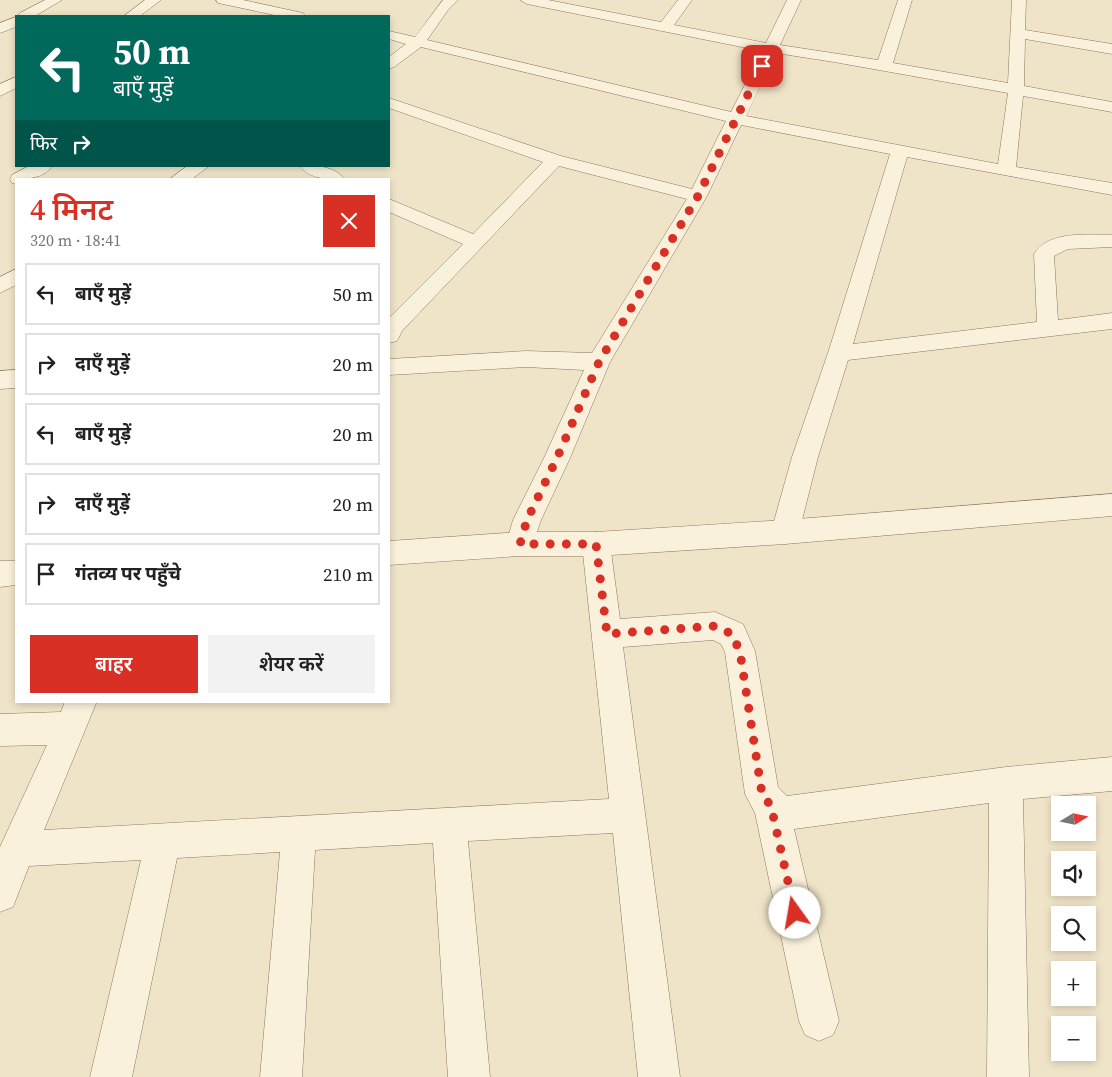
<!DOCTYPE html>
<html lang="hi">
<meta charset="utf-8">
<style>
:root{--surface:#fff;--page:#f2f2f2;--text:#222;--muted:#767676;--line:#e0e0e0;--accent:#d93025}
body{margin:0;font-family:"Source Serif 4","Noto Sans Devanagari",serif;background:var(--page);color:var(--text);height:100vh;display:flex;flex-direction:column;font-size:19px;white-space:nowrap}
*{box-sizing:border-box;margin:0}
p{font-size:16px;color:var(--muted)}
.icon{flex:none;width:28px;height:28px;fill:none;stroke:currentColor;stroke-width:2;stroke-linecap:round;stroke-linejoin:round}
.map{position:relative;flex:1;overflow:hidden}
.panel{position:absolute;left:15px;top:178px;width:375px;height:525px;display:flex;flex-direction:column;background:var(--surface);border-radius:0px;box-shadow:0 2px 8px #0003}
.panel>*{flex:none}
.top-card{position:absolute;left:15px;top:15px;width:375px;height:152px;border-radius:0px;box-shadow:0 2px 8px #0003;background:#00695c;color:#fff;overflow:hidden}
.needle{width:32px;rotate:80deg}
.tools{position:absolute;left:1051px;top:796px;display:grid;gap:10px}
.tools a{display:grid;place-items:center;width:45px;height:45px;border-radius:0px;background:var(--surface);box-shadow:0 2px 8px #0003;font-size:25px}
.pin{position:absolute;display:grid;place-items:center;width:42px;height:42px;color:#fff;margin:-21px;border-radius:10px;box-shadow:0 2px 8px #0006}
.me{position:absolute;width:55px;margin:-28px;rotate:347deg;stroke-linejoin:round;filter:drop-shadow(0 0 4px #0008)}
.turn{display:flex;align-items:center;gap:18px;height:105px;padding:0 15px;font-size:22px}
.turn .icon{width:65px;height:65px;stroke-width:2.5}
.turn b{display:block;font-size:35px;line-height:42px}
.then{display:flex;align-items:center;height:48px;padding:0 15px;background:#0003;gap:10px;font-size:19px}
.round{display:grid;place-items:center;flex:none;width:52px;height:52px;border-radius:0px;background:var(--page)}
.summary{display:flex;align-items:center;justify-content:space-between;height:85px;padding:0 15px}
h1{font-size:30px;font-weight:600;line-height:38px;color:var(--accent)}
.primary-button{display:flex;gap:10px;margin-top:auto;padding:10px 15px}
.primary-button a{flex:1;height:58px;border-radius:0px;background:var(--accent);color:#fff;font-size:20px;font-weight:600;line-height:58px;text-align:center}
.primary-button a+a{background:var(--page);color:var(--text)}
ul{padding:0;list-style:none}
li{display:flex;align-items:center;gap:15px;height:62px;margin:0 10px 8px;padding:0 5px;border:2px solid var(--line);border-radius:0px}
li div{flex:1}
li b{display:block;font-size:19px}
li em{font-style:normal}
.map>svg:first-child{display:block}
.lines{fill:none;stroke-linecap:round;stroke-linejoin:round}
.minor-casing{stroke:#8d765c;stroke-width:1}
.tertiary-casing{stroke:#8d765c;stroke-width:1}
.minor{fill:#faf1dc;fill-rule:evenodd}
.tertiary{fill:#faf1dc;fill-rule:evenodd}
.route{stroke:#d93025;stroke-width:9;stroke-dasharray:0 16.2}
</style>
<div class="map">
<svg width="1112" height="1077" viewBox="0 0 1112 1077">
<rect width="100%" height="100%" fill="#f0e4c8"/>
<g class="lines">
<g class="minor-casing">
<g id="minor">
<path d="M45,0H62L35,16H18L20,13Z"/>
<path d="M145,0H161L140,16H124Z"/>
<path d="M216,0H243L303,13L305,16H279L218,3Z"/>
<path d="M443,0H458L448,10L427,40L731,112L762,51L527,4L520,0H548L661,22L678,0H692L674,25L766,43L787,0H801L780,45L878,60L898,0H912L893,63L1008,83L1012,0H1026L1025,30L1112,44V54L1025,39L1024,86L1112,102V112L1023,96L1016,167L1112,183V195L907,157L853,344L1037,322L1034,254C1049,230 1088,235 1112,235V247L1068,249L1054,256L1058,320L1112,313V329L848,360L818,457L799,532L795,540L785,544L775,540L771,532L792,457L828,353L890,154L741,125L707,196L610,362L570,458L541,520L530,552L520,556L510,552L506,544L513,520L544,458L584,370L526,367L389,375V359L526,351L592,353L687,199L559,166L402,331L397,341L389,343V318L463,244L389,212V199L473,234L543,162L389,108V98L561,156L692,189L726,121L421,47L394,67L389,69V57L406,44L389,39V31L415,37ZM776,53L834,62L1008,93L998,164L746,116Z"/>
<path d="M16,17V27L0,33V23Z"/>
<path d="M16,77V88L0,96V84Z"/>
<path d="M29,166H52C44,178 29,179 16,179V184L12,183L10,179L12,175Z"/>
<path d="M187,166H209L192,179H170Z"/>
<path d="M300,166C315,166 334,165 344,179C329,179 310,180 300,166Z"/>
<path d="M16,269V285L0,293V277Z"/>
<path d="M16,370V388L0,389V371Z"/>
<path d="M596,532L606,536L610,544L620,619L715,612L743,624L755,651L778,787L787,796L1006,767L1112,757V791L1023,799L1029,1077H987L989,803L794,829L839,1021L833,1035L819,1041L805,1035L799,1021L755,813L745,794L725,652L721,644L713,640L623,647L680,1077H638L613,833L468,841L490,1077H448L433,843L315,850L302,1077H260L280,852L177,858L132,1077H90L141,860L29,866L13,907L0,912V847L47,745L0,746V714L61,712L65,701H97L44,830L609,799L582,544L586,536Z"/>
</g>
</g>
<g class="tertiary-casing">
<g id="tertiary">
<path d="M1112,494V516L785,544L596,556H520L389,565V541L520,532H596L785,520Z"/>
<path d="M0,561H16V585L0,587Z"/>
</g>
</g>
<use href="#minor" class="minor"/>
<use href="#tertiary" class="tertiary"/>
</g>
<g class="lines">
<path class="route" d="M762,66L698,196L599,362L557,458L527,520L520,544H596L607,634L715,626L732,634L740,652L762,794L771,806L795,913"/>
</g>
</svg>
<div class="tools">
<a><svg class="needle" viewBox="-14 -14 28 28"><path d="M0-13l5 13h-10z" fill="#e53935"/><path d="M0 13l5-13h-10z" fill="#767676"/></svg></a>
<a><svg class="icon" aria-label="sound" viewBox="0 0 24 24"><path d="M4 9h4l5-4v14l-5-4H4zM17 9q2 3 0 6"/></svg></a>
<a><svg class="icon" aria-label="search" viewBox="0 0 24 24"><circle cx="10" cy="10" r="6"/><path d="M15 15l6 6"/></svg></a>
<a>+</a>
<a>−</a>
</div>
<div class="pin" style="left:762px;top:66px;background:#d93025"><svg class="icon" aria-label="arrive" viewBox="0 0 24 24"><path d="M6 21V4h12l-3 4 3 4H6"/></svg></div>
<svg class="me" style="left:795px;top:913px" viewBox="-20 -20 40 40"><circle r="19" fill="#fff"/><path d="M0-13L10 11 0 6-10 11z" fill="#d93025"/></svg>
<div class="top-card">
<div class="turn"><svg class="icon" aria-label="left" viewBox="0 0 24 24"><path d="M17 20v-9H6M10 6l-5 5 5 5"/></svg><div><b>50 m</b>बाएँ मुड़ें</div></div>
<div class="then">फिर<svg class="icon" aria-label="right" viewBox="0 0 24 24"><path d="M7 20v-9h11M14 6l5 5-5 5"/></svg></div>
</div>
<section class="panel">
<div class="summary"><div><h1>4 मिनट</h1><p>320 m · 18:41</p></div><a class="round" style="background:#d93025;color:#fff"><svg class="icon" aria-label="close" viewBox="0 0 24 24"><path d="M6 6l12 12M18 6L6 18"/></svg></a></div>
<ul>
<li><svg class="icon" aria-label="left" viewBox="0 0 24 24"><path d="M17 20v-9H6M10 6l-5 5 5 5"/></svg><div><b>बाएँ मुड़ें</b></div><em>50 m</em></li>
<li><svg class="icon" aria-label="right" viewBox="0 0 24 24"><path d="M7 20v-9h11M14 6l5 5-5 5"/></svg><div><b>दाएँ मुड़ें</b></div><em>20 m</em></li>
<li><svg class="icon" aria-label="left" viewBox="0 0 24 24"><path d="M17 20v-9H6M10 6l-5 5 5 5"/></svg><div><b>बाएँ मुड़ें</b></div><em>20 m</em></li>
<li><svg class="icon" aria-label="right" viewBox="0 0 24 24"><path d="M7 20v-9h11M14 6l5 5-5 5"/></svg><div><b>दाएँ मुड़ें</b></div><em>20 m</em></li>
<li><svg class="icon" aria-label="arrive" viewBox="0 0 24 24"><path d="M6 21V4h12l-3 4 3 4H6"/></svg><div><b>गंतव्य पर पहुँचे</b></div><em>210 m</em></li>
</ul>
<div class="primary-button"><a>बाहर</a><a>शेयर करें</a></div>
</section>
</div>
